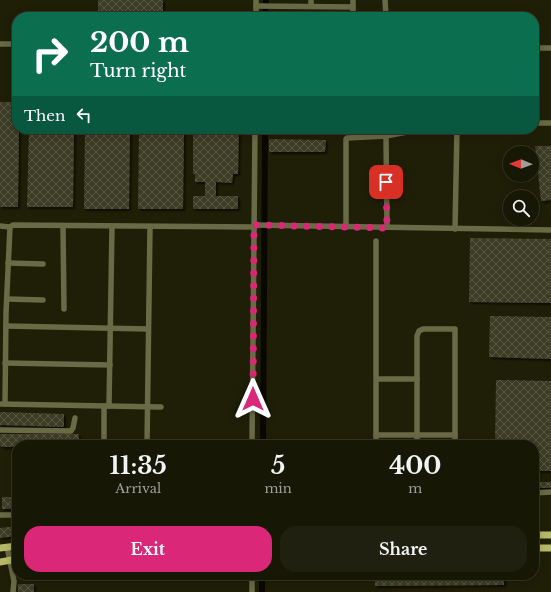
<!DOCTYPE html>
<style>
:root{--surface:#171706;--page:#202010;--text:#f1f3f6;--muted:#9e9f9b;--line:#363628;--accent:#db2777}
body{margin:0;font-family:"Libre Baskerville",serif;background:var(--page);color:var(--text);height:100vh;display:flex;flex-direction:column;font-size:15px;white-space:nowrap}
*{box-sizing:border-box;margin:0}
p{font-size:13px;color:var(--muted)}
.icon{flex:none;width:22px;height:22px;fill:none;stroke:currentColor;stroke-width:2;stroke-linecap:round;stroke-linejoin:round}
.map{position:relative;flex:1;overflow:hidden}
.drawer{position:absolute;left:12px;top:440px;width:527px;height:140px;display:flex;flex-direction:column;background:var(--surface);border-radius:16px;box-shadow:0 2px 10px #0003,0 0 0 1px var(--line)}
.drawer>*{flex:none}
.hud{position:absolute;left:12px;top:12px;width:527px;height:122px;border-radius:16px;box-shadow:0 2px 10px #0003,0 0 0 1px var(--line);background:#0b6e4f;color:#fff;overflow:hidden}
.needle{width:26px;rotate:271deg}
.fabs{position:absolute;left:503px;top:146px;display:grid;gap:8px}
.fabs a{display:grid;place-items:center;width:36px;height:36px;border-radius:50%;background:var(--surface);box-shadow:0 2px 10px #0003,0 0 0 1px var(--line);font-size:20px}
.pin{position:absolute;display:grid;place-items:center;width:34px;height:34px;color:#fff;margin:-17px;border-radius:8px;box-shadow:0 2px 6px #0006}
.me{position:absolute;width:44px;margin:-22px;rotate:0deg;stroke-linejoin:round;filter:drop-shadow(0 0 3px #0008)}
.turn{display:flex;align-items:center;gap:14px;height:84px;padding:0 12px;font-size:18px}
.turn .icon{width:52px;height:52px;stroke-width:2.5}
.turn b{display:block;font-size:28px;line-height:34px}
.then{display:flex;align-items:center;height:38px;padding:0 12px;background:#0003;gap:8px;font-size:15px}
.eta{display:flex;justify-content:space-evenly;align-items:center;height:68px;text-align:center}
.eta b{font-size:24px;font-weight:700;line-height:28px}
.primary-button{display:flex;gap:8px;margin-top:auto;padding:8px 12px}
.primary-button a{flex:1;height:46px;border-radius:16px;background:var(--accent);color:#fff;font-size:16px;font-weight:700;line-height:46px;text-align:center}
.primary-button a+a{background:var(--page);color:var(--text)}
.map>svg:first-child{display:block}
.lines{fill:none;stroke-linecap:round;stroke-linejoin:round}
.canal{stroke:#090800;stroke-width:6}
.building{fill:url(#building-cross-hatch);filter:url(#shadow)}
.minor{stroke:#696b46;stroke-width:5.5}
.major{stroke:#b7b96a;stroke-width:7}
.route{stroke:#db2777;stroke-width:7;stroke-dasharray:0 12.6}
</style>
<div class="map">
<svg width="551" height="592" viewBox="0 0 551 592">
<defs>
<pattern id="building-cross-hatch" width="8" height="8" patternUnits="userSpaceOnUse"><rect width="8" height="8" fill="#3c3d25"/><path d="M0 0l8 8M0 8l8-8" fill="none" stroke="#585944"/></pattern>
<filter id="shadow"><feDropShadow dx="2" dy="2" stdDeviation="1" flood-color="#0009"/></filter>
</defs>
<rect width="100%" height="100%" fill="#1f1f08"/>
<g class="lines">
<g class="canal">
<path d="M265,17L266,0"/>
<path d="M263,445L265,129"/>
<path d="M262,592V575"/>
</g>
</g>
<g class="building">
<rect x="98" y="0" width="65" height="17"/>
<path d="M0,102H17V129H19L18,207H0Z"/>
<path d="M29,129H74L73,207H27Z"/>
<path d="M85,129H130L129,209H84Z"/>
<path d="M139,129H184L183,209H138Z"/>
<path d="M193,129H239L238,174H233L232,183L216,182V196H238V209H193V196H205V182H195V174H193Z"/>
<path d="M269,139L326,140L325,152H269Z"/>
<path d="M535,146H551V200L541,201Z"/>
<path d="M470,238L551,239V303L469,302Z"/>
<path d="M490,316L551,317V359L489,357Z"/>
<path d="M496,380L551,381V471H534V445H495Z"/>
<path d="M0,412L64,414V427L0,425Z"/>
<path d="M0,434H79V445H15V447H4L0,446Z"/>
<rect x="534" y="482" width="17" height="6"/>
<rect x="2" y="497" width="15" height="12"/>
<path d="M17,526V536L0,538V528Z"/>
<path d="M375,575H504V585L375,586Z"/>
<rect x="18" y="584" width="16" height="8"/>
</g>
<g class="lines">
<g class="minor">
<path d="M311,0V6"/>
<path d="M353,0V17"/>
<path d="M385,0L386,17"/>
<path d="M256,6L353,7"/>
<path d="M256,17V0"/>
<path d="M0,44H17"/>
<path d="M534,48H551"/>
<path d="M534,83L535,48"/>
<path d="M534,123H551"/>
<path d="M386,136L387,227"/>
<path d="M254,225L551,230"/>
<path d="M0,226L10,227"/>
<path d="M63,226L64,309"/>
<path d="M346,227V139L347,138L386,136L407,132L406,129"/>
<path d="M455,229L457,129"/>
<path d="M376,241V445"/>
<path d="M8,263L43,264"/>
<path d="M7,299L43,300"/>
<path d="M6,326L148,329"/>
<path d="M5,363L110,365"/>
<path d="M377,379H417"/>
<path d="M0,404L161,407"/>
<path d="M5,404L6,313L10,227L13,225L254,227"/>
<path d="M109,406L112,227"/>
<path d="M0,430L71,431L73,428L75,418"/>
<path d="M376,435H455"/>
<path d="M104,445V406"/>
<path d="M147,445L150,227"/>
<path d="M252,445L255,129"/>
<path d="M417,445V336L419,331L423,329H455V445"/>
<path d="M534,493L551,492"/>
<path d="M0,515H17"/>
<path d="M7,547L14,581L13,592"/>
<path d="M252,592V575"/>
</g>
<g class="major">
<path d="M534,535H551"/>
<path d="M0,548L17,546"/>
<path d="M534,548H551"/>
<path d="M0,562L17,559"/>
</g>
</g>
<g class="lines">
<path class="route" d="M253,399L254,225L387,228L386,182"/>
</g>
</svg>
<div class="fabs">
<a><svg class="needle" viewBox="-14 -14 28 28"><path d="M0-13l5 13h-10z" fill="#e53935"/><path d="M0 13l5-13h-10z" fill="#9e9f9b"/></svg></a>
<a><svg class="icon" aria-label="search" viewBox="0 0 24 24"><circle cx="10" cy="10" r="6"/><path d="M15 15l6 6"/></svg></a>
</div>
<div class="pin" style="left:386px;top:182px;background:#d93025"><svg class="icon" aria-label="arrive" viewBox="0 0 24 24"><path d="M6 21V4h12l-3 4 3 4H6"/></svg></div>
<svg class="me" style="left:253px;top:399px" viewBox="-20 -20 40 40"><path d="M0-17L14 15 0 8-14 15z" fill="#db2777" stroke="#fff" stroke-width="4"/></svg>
<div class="hud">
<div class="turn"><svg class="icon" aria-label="right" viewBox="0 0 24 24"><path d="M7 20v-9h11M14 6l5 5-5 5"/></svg><div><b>200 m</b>Turn right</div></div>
<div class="then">Then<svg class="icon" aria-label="left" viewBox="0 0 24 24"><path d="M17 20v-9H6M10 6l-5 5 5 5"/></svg></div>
</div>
<section class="drawer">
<div class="eta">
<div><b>11:35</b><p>Arrival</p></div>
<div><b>5</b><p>min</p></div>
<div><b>400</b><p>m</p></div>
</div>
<div class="primary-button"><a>Exit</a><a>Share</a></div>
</section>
</div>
